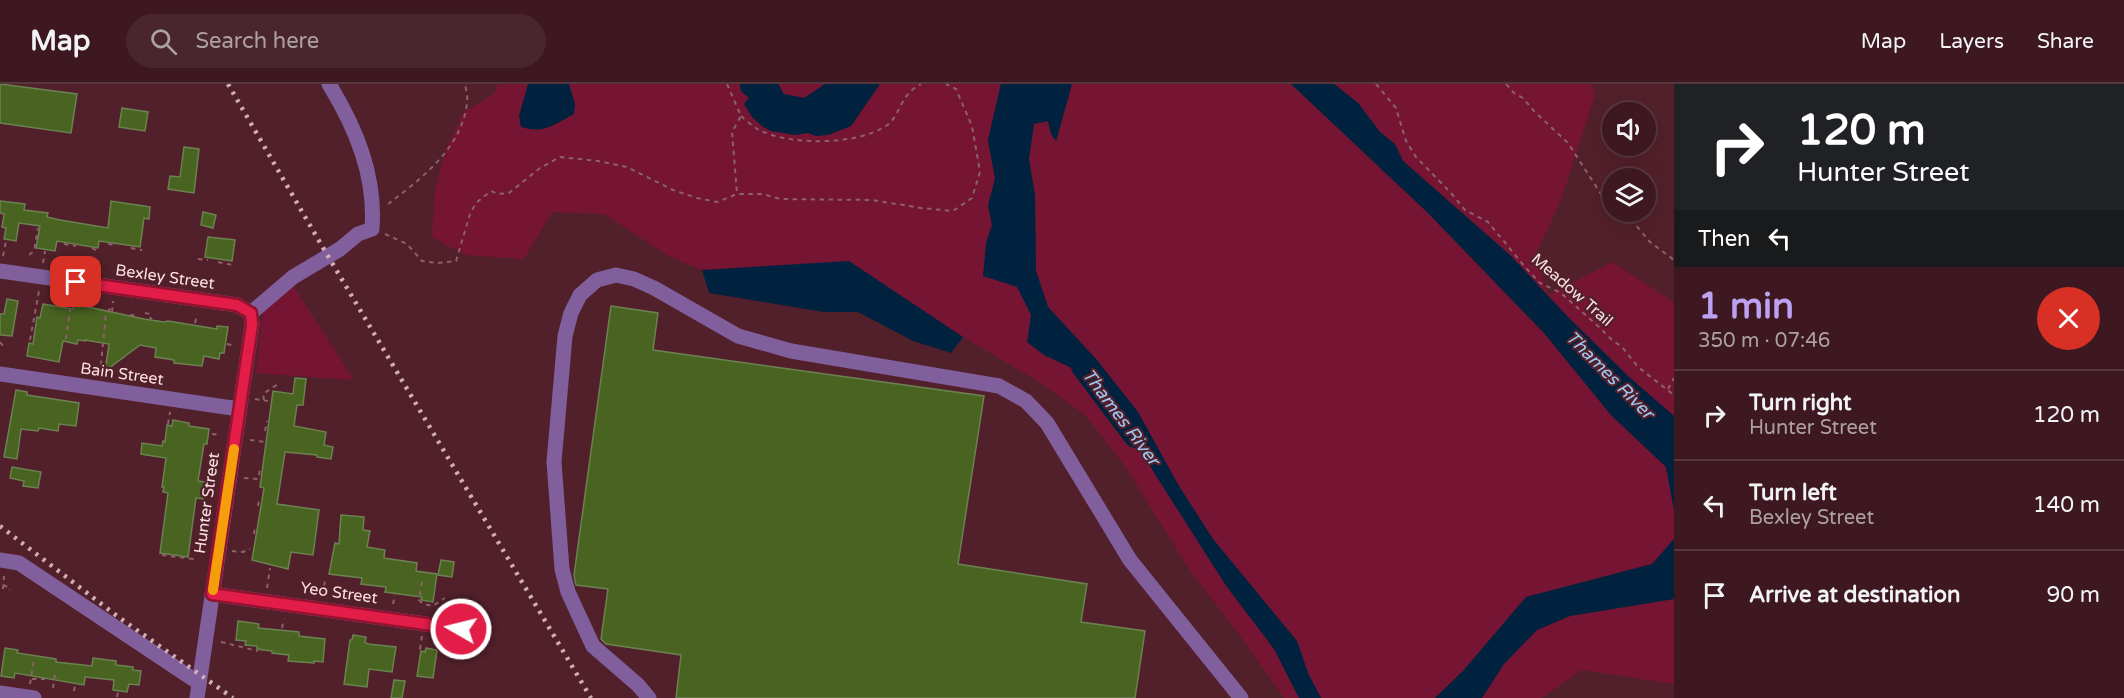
<!DOCTYPE html>
<meta charset="utf-8">
<style>
:root{--surface:#3e1820;--page:#49252d;--text:#f1f3f6;--muted:#ada0a5;--line:#57373e;--accent:#bca0f2}
body{margin:0;font-family:"Varela Round",sans-serif;background:var(--page);color:var(--text);height:100vh;display:flex;flex-direction:column;font-size:22px;white-space:nowrap}
*{box-sizing:border-box;margin:0}
p{font-size:20px;color:var(--muted)}
.icon{flex:none;width:33px;height:33px;fill:none;stroke:currentColor;stroke-width:2;stroke-linecap:round;stroke-linejoin:round}
.map{position:relative;flex:1;overflow:hidden}
.side{display:flex;flex-direction:column;background:var(--surface);width:450px}
.side>*{flex:none}
.banner{background:#202124;color:#fff;overflow:hidden}
.buttons{position:absolute;left:1602px;top:18px;display:grid;gap:12px}
.buttons a{display:grid;place-items:center;width:54px;height:54px;border-radius:50%;background:var(--surface);box-shadow:0 6px 24px #0002,0 0 0 2px var(--line);font-size:30px}
.pin{position:absolute;display:grid;place-items:center;width:51px;height:51px;color:#fff;margin:-26px;border-radius:12px;box-shadow:0 3px 9px #0006}
.me{position:absolute;width:66px;margin:-33px;rotate:278deg;stroke-linejoin:round;filter:drop-shadow(0 0 4px #0008)}
.turn{display:flex;align-items:center;gap:21px;height:126px;padding:0 24px;font-size:27px}
.turn .icon{width:78px;height:78px;stroke-width:2.5}
.turn b{display:block;font-size:42px;line-height:51px}
.then{display:flex;align-items:center;height:57px;padding:0 24px;background:#0003;gap:12px;font-size:22px}
.round{display:grid;place-items:center;flex:none;width:63px;height:63px;border-radius:32px;background:var(--page)}
.summary{display:flex;align-items:center;justify-content:space-between;height:102px;padding:0 24px}
h1{font-size:36px;font-weight:700;line-height:45px;color:var(--accent)}
ul{padding:0;list-style:none}
li{display:flex;align-items:center;gap:18px;height:90px;padding:0 24px;border-top:2px solid var(--line)}
li div{flex:1}
li b{display:block;font-size:22px}
li em{font-style:normal}
header{display:flex;align-items:center;gap:36px;box-sizing:border-box;height:84px;padding:0 30px;background:var(--surface);border-bottom:2px solid var(--line)}
header strong{font-size:28px}
nav{display:flex;gap:33px;margin-inline-start:auto;font-size:21px}
.search{width:420px;height:54px;background:var(--page);display:flex;align-items:center;gap:15px;box-sizing:border-box;padding:0 21px;border-radius:33px;color:var(--muted);font-size:22px}
main{display:flex;flex:1;min-height:0}
.map>svg:first-child{display:block}
.green{fill:#751533}
.water{fill:#00223e}
.lines{fill:none;stroke-linecap:round;stroke-linejoin:round}
.river{stroke:#00223e;stroke-width:26}
.building{fill:#496421;stroke:#6b8250;stroke-width:1.5}
.path{stroke:#8b616a;stroke-width:2;stroke-dasharray:4.5 4.5;stroke-linecap:butt}
.minor{stroke:#815f9d;stroke-width:15}
.rail{stroke:#cfafb4;stroke-width:4.5;stroke-dasharray:3 6;stroke-linecap:butt}
.route-casing{stroke:#92132f;stroke-width:15}
.route{stroke:#e11d48;stroke-width:10}
.slow{stroke:#f59e0b;stroke-width:10}
.labels{text-anchor:middle;dominant-baseline:central;stroke-width:4.5;stroke-linejoin:round;paint-order:stroke}
.street-label{font-size:16px;fill:#fbe0e4;stroke:#52202b}
.water-label{font-size:18px;font-style:italic;fill:#9cc8f4;stroke:#52202b}
</style>
<header>
<strong>Map</strong>
<div class="search"><svg class="icon" aria-label="search" viewBox="0 0 24 24"><circle cx="10" cy="10" r="6"/><path d="M15 15l6 6"/></svg>Search here</div>
<nav><a>Map</a><a>Layers</a><a>Share</a></nav>
</header>
<main>
<div class="map">
<svg width="1674" height="614" viewBox="0 0 1674 614">
<rect width="100%" height="100%" fill="#52202b"/>
<g class="green">
<path d="M498,0H740L741,7L749,14L744,20L752,33L795,51L808,49L828,51L851,42L880,0H1001L988,56L995,95L988,121L992,141L986,160L1017,203L1031,231L1044,271L1074,285L1109,312L1158,395L1227,503L1274,565L1299,614H1284L1239,550L1191,488L1125,382L1085,331L1041,299L963,253L849,178L702,186L670,173L604,130L552,128L524,175L465,171L432,153L435,105L447,63L464,28L494,10Z"/>
<path d="M778,0H825L804,14L784,10Z"/>
<path d="M1072,0H1291L1428,129L1544,249L1611,331L1666,383L1674,426V455L1652,480L1526,513L1463,587L1435,614H1321L1308,589L1297,557L1213,455L1097,276L1048,223L1036,187L1035,111L1029,75L1034,40L1048,37L1051,50L1057,56Z"/>
<path d="M1334,0H1592L1595,11L1561,116L1536,170L1548,211L1612,178L1674,218V332L1629,293L1568,233L1510,171L1403,77L1395,60L1380,48L1358,19Z"/>
<path d="M292,200L354,296L256,289L263,225Z"/>
<path d="M1674,515V600L1582,586L1542,614H1482L1504,580L1537,546L1570,532Z"/>
</g>
<g class="water">
<path d="M528,0H569L575,20L574,30C553,41 545,50 521,43L519,32Z"/>
<path d="M740,0H778L784,10L804,14L825,0H880L851,42L828,51L816,52L808,49L795,51L771,47L763,43L752,33L744,20L749,14L741,7Z"/>
<path d="M1001,0H1072L1056,57L1051,50L1048,37L1034,40L1029,75L1035,111L1036,187L1048,223L1097,276L1138,328L1179,402L1213,455L1297,557L1308,589L1321,614H1299L1274,565L1227,503L1158,395L1109,313L1074,285L1044,271L1027,258L1031,231L1017,203L983,192L986,159L992,141L988,121L995,95L988,56Z"/>
<path d="M1291,0H1334L1358,19L1380,48L1395,60L1403,77L1510,171L1568,233L1629,293L1674,332V426L1666,383L1611,331L1544,249L1428,129Z"/>
<path d="M849,177L963,253L951,269L913,257L858,228H824L709,209L702,186Z"/>
<path d="M1674,455V515L1570,532L1537,546L1504,580L1482,614H1435L1463,587L1526,513L1652,480Z"/>
</g>
<g class="lines">
<path class="river" d="M1084,282L1136,351"/>
</g>
<g class="building">
<path d="M0,0L77,10L71,49L0,39Z"/>
<path d="M122,24L148,28L145,47L119,43Z"/>
<path d="M184,63L199,65L194,109L168,105L170,92L180,93Z"/>
<path d="M0,117L25,120L24,126L48,129L47,133L60,136L108,144L111,117L150,123L149,135L144,134L140,163L99,157L98,164L57,157L55,167L36,164L40,142L19,139L16,157L4,155L6,144L2,143L4,130L0,129Z"/>
<path d="M203,128L216,131L213,144L201,141Z"/>
<path d="M208,153L235,156L232,177L205,173Z"/>
<path d="M7,215L18,217L12,252L0,251V230H4Z"/>
<path d="M43,220L73,225L74,220L144,235L164,238L168,237L217,245V242L228,243L224,269H220L219,275L204,272L202,282L174,279V276L155,273L156,264L140,261L105,287L109,260L85,256V257L78,256L77,260L63,257L59,278L27,272L29,259L33,260L37,233L40,234Z"/>
<path d="M611,222L658,229L653,266L984,312L958,480L1087,500L1081,538L1145,547L1135,614H676L681,571L606,560L601,555L608,505L576,501L574,491Z"/>
<path d="M295,294L306,295L303,321H297L294,342L326,348L324,361L333,363L331,375L317,373V371L285,368L277,420L319,426L313,471L291,468L288,485L252,476L264,404L260,403L273,307L293,310Z"/>
<path d="M16,306L27,308V311L79,319L76,342L59,340L58,347L39,344L38,347L21,345L17,375L4,373Z"/>
<path d="M173,336L189,339V342L209,345L207,360H204L198,397L205,398L203,415L196,414L188,473L160,469L168,409L163,408L164,403H162L166,374L141,370L142,359L162,362L163,357L165,358L167,341L172,342Z"/>
<path d="M12,383L41,388L38,404L23,402L24,397L10,394Z"/>
<path d="M341,431L364,433L363,446L370,447L367,463L385,466L384,474L417,479L416,487L437,490L433,518L421,516L422,513L385,508L386,503L361,500L362,494L329,490L335,459L339,460Z"/>
<path d="M441,476L454,478L452,493L438,491Z"/>
<path d="M238,537L259,540L258,544L299,548V552L325,555L323,578L314,577V579L288,577L289,571L272,569V567L257,565V562L245,561L246,557L236,556Z"/>
<path d="M353,551L366,553L365,558L368,560L396,563L392,588L369,585L367,603L344,600L350,556H352Z"/>
<path d="M5,564L18,566L17,569L56,575V578L92,582L93,574L116,577V581L133,583V586L141,587L139,601L129,600L127,608L113,606L114,596L85,593L84,601L15,589L14,594L1,592Z"/>
<path d="M426,564L437,566L433,594L417,592L421,567L425,568Z"/>
<path d="M394,596L405,597L402,614H391Z"/>
</g>
<g class="lines">
<g class="path">
<path d="M727,0L741,32L732,48L737,109"/>
<path d="M1376,0L1396,24L1406,57L1416,73L1452,110L1465,126L1488,138L1525,183L1540,199L1561,209L1598,242L1612,256L1622,263L1638,283L1674,311"/>
<path d="M1506,0L1514,9L1523,14L1534,27L1568,59L1612,127"/>
<path d="M741,32C747,37 753,43 759,46C791,62 857,61 886,42C901,32 899,11 921,0"/>
<path d="M388,120C421,95 462,64 467,19C468,13 466,6 465,0"/>
<path d="M1614,128L1635,140L1650,158L1674,176"/>
<path d="M385,150L407,160L422,177L438,179L456,177L470,130L476,119L491,107L498,110L509,109L540,84L560,73L598,77L627,83L673,106L697,114L717,118L737,110H763L780,115L872,116L921,124L953,127L972,114L980,88L972,42L956,5L946,0"/>
<path d="M64,160L76,162"/>
<path d="M108,160L117,161"/>
<path d="M92,164L99,168"/>
<path d="M131,164L142,166"/>
<path d="M29,171L34,167L38,144"/>
<path d="M3,172L6,157"/>
<path d="M198,175L208,176"/>
<path d="M218,178L232,181"/>
<path d="M43,179L45,167"/>
<path d="M112,228L113,217"/>
<path d="M145,229L150,230L149,233L152,235"/>
<path d="M131,232V231L139,232"/>
<path d="M195,239L197,230"/>
<path d="M66,255L72,212"/>
<path d="M30,256L39,207"/>
<path d="M0,258L4,263"/>
<path d="M227,260L236,262"/>
<path d="M100,290L106,229L113,222"/>
<path d="M1668,305L1674,294"/>
<path d="M255,315L268,317"/>
<path d="M264,316L263,310L278,300"/>
<path d="M168,340L170,328"/>
<path d="M265,347L267,337"/>
<path d="M212,350L221,351"/>
<path d="M250,356L265,358"/>
<path d="M244,394L258,395L260,386"/>
<path d="M258,422L259,415"/>
<path d="M254,450L255,442"/>
<path d="M232,467L243,468L250,465"/>
<path d="M162,471L193,475L192,479"/>
<path d="M422,498L419,516L423,520L433,522L445,514"/>
<path d="M3,501L10,504V506"/>
<path d="M267,504L270,484"/>
<path d="M3,505L4,492"/>
<path d="M323,511L325,496"/>
<path d="M393,520L395,511"/>
<path d="M282,544L284,535"/>
<path d="M422,552L420,565L425,566"/>
<path d="M221,558L258,567"/>
<path d="M32,595H45"/>
<path d="M30,600L34,576"/>
<path d="M53,604L55,590"/>
<path d="M74,607L75,601"/>
<path d="M117,613L118,608"/>
</g>
<g class="minor">
<path d="M0,187L237,221L251,229"/>
<path d="M251,229L293,193L340,165L358,150L372,145C376,92 356,44 329,0"/>
<path d="M0,290L239,325"/>
<path d="M0,476L19,479L199,599"/>
<path d="M212,510L461,545"/>
<path d="M0,609L34,614"/>
<path d="M197,614L252,241L251,229"/>
<path d="M649,614L638,601L593,562L568,508L562,485L554,378L565,252L571,229L580,211L597,196L616,191L634,195L654,204L738,252L791,267L999,302L1026,317L1047,339L1130,476L1241,614"/>
</g>
<g class="rail">
<path d="M228,0L322,162L591,614"/>
<path d="M0,442L117,532L233,614"/>
</g>
</g>
<g class="lines">
<g class="route-casing">
<path id="route" d="M76,198L237,221L251,229L252,241L212,510L461,545"/>
</g>
<use href="#route" class="route"/>
<path class="slow" d="M213,506L234,365"/>
</g>
<g class="labels">
<g class="street-label">
<text transform="translate(165 193) rotate(8)">Bexley Street</text>
<text transform="translate(1572 206) rotate(41)">Meadow Trail</text>
<text transform="translate(122 290) rotate(8)">Bain Street</text>
<text transform="translate(207 419) rotate(-82)">Hunter Street</text>
<text transform="translate(339 509) rotate(8)">Yeo Street</text>
</g>
<g class="water-label">
<text transform="translate(1610 291) rotate(45)">Thames River</text>
<text transform="translate(1121 333) rotate(53)">Thames River</text>
</g>
</g>
</svg>
<div class="buttons">
<a><svg class="icon" aria-label="sound" viewBox="0 0 24 24"><path d="M4 9h4l5-4v14l-5-4H4zM17 9q2 3 0 6"/></svg></a>
<a><svg class="icon" aria-label="layers" viewBox="0 0 24 24"><path d="M12 4l9 5-9 5-9-5zM3 14l9 5 9-5"/></svg></a>
</div>
<div class="pin" style="left:76px;top:198px;background:#d93025"><svg class="icon" aria-label="arrive" viewBox="0 0 24 24"><path d="M6 21V4h12l-3 4 3 4H6"/></svg></div>
<svg class="me" style="left:461px;top:545px" viewBox="-20 -20 40 40"><circle r="17" fill="#e11d48" stroke="#fff" stroke-width="3"/><path d="M0-11L8 9 0 5-8 9z" fill="#fff"/></svg>
</div>
<section class="side">
<div class="banner">
<div class="turn"><svg class="icon" aria-label="right" viewBox="0 0 24 24"><path d="M7 20v-9h11M14 6l5 5-5 5"/></svg><div><b>120 m</b>Hunter Street</div></div>
<div class="then">Then<svg class="icon" aria-label="left" viewBox="0 0 24 24"><path d="M17 20v-9H6M10 6l-5 5 5 5"/></svg></div>
</div>
<div class="summary"><div><h1>1 min</h1><p>350 m · 07:46</p></div><a class="round" style="background:#d93025;color:#fff"><svg class="icon" aria-label="close" viewBox="0 0 24 24"><path d="M6 6l12 12M18 6L6 18"/></svg></a></div>
<ul>
<li><svg class="icon" aria-label="right" viewBox="0 0 24 24"><path d="M7 20v-9h11M14 6l5 5-5 5"/></svg><div><b>Turn right</b><p>Hunter Street</p></div><em>120 m</em></li>
<li><svg class="icon" aria-label="left" viewBox="0 0 24 24"><path d="M17 20v-9H6M10 6l-5 5 5 5"/></svg><div><b>Turn left</b><p>Bexley Street</p></div><em>140 m</em></li>
<li><svg class="icon" aria-label="arrive" viewBox="0 0 24 24"><path d="M6 21V4h12l-3 4 3 4H6"/></svg><div><b>Arrive at destination</b></div><em>90 m</em></li>
</ul>
</section>
</main>
